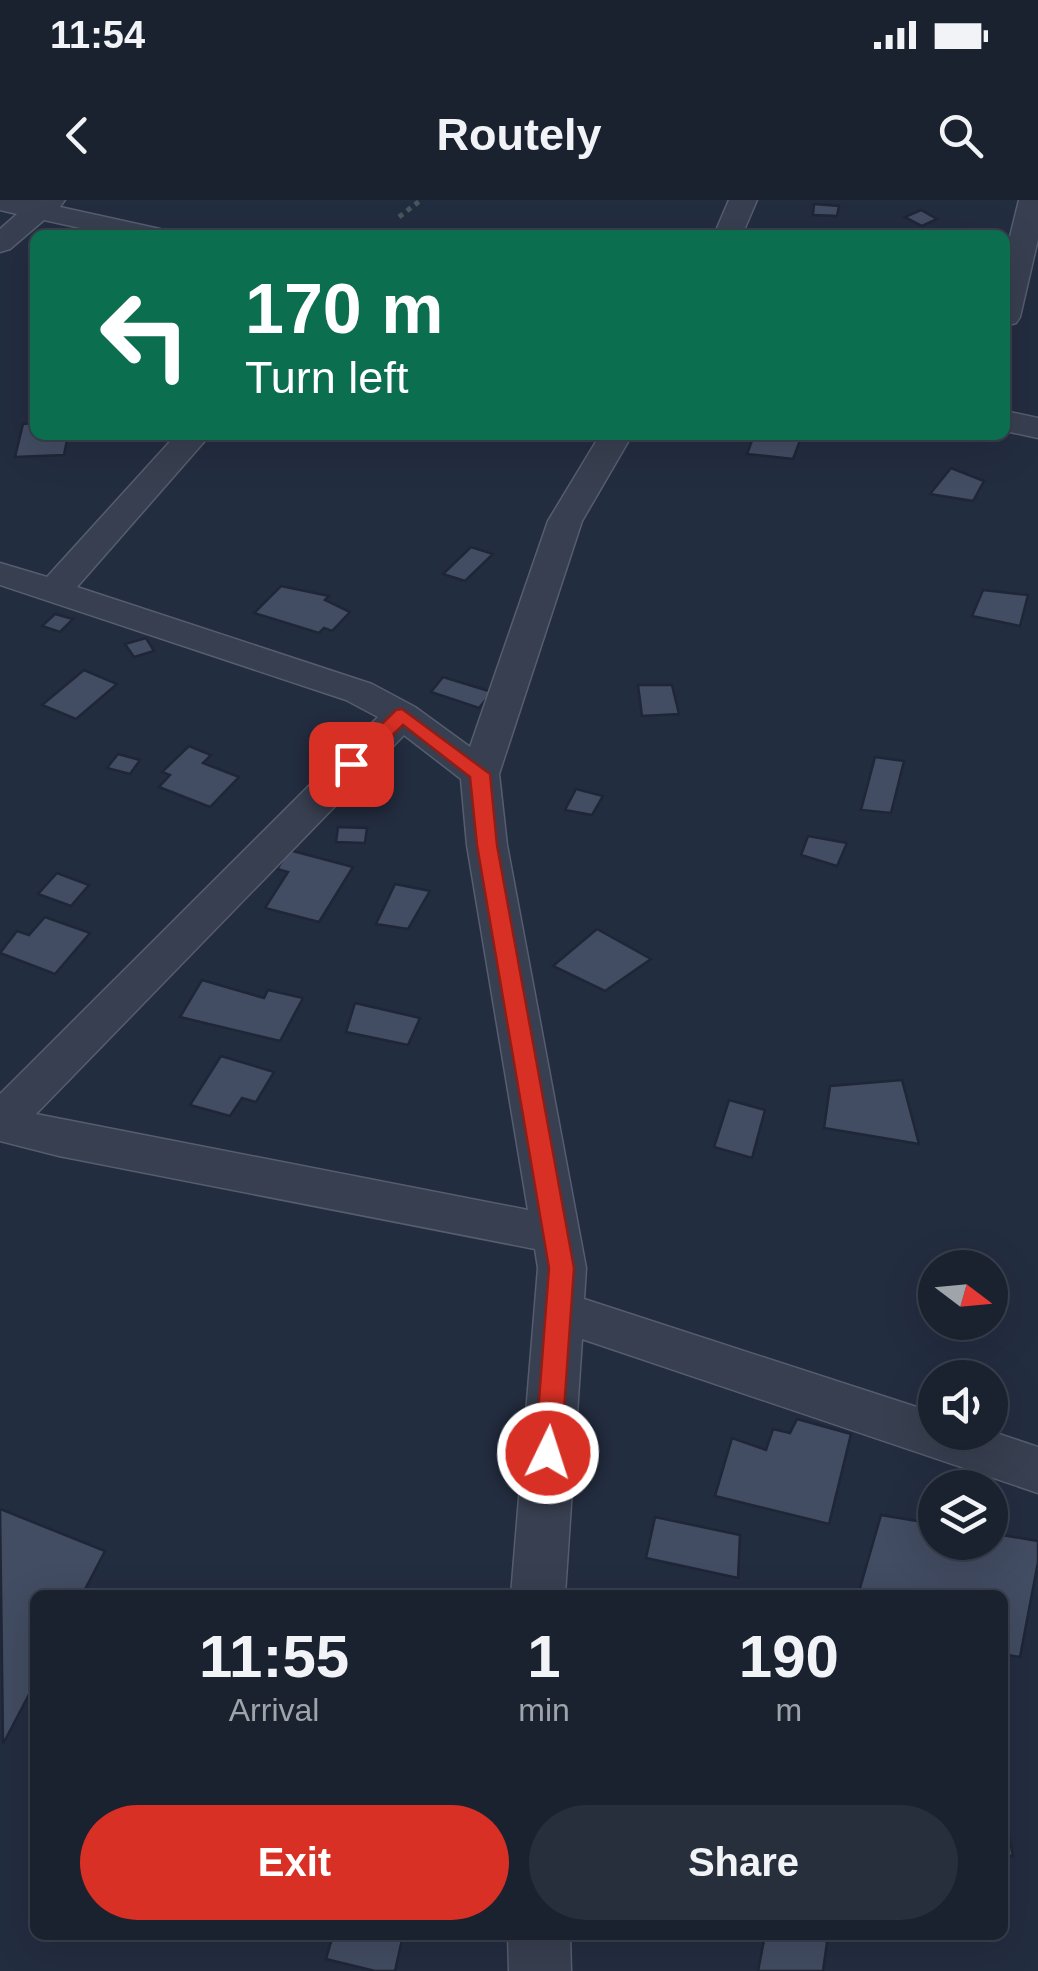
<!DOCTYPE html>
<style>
:root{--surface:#1a2230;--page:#272f3c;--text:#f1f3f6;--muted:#9fa4ab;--line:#383f4c;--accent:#d93025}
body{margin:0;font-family:Arial,sans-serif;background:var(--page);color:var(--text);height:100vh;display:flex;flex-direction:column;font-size:38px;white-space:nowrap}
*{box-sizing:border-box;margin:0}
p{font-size:32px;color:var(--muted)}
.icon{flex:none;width:55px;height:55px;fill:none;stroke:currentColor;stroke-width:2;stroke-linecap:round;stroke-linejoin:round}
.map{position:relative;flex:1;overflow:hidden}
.sheet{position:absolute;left:30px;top:1390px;width:978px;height:350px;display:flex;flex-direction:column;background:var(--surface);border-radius:15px;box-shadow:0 10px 40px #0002,0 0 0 2px var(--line)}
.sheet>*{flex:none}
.banner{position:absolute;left:30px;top:30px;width:980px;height:210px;border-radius:15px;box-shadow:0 10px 40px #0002,0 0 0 2px var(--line);background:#0b6e4f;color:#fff;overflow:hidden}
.needle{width:65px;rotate:106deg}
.controls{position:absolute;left:918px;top:1050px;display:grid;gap:20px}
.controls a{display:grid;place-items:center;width:90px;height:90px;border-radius:50%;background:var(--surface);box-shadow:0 10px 40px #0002,0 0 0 2px var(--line);font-size:50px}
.pin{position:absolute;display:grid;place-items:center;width:85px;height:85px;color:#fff;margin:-42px;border-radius:20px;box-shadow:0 5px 15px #0006}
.me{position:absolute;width:110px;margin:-55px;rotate:4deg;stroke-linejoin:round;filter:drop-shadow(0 0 8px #0008)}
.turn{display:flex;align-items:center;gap:35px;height:210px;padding:0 50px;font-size:45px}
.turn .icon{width:130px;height:130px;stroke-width:2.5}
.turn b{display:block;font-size:70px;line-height:85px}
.eta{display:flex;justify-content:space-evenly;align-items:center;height:170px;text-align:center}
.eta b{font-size:60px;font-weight:700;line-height:70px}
.cta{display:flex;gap:20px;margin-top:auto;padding:20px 50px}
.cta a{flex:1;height:115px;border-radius:60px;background:var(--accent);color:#fff;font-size:40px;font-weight:700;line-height:115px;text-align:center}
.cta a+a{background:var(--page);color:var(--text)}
.status{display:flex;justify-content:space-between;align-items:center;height:70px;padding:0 50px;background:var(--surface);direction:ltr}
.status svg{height:28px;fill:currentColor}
header{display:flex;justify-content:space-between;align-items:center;height:130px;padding:0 50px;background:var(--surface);font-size:45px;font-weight:700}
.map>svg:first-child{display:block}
.building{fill:#424c62;stroke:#1f2637;stroke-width:2.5}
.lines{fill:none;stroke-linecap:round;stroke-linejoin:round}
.minor-casing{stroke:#565d6e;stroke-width:3}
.path{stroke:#44585e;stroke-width:5;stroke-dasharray:5 5;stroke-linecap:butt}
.minor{fill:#383f50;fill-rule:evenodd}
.route{fill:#d93025;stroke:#8d1f18;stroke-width:2.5}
</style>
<div class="status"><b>11:54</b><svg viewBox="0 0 49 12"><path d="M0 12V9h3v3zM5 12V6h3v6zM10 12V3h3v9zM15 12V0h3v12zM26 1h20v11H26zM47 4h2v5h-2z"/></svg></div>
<header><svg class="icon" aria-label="back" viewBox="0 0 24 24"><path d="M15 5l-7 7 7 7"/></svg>Routely<svg class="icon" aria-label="search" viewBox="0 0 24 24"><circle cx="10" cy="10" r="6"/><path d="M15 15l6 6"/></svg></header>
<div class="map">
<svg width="1038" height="1771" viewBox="0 0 1038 1771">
<rect width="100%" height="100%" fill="#232d40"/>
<g class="building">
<path d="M814,4L839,6L837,16L813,15Z"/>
<path d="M921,10L937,19L922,26L905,17Z"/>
<path d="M35,223V235H68L64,255L15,257L23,224Z"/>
<path d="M754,235H775L801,238L793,259L747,254Z"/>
<path d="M951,268L984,281L973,301L930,294Z"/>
<path d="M471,347L493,354L465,381L443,374Z"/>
<path d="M281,386L329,396L325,400L350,412L332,431L324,428L319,433L254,413Z"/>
<path d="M983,390L1028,395L1020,426L972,416Z"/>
<path d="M55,414L73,419L60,432L42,426Z"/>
<path d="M146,438L154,451L134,457L125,444Z"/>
<path d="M84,470L117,484L76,519L42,505Z"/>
<path d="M443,477L492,492L479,508L431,492Z"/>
<path d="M638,485H672L679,514L642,516Z"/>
<path d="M189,546L211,555L203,563L239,577L210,607L159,587L170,575L162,572Z"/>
<path d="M118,554L140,560L130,574L107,568Z"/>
<path d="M875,557L904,561L891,613L861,610Z"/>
<path d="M576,589L603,596L592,615L565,610Z"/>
<path d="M338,627L367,628L365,643L336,642Z"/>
<path d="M808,636L847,643L837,666L801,655Z"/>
<path d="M289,650L353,667L319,722L265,708L288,672L277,669Z"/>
<path d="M57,673L89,685L71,706L38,694Z"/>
<path d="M395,684L430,691L408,729L376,724Z"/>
<path d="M45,717L90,733L55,774L0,753L17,731L29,735Z"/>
<path d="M597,729L651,759L605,791L553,766Z"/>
<path d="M202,780L264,798L268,790L303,798L280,841L180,817Z"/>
<path d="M355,803L420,818L408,845L346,832Z"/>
<path d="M221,856L274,872L256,902L242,898L230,916L190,905Z"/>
<path d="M902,880L919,944L824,928L830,886Z"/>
<path d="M729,900L765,910L752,958L714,947Z"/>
<path d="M797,1219L851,1234L829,1324L715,1296L732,1238L766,1250L773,1229L790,1233Z"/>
<path d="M0,1309L105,1351L82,1395H35V1483L3,1544Z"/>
<path d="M881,1315L935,1324V1342H990V1333L1038,1341V1362L1020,1457L1002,1454V1395H858Z"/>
<path d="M655,1317L740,1335L738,1378L646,1358Z"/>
<path d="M1002,1607H1003L1013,1656L1002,1655Z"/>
<path d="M333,1735H403L395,1771H375L326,1759Z"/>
<path d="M765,1735H828L823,1771H758Z"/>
</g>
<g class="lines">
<g class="minor-casing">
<g id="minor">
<path d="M0,0H65L60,7L160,29L164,35H112L44,20L10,49L0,52V29L17,14L0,10Z"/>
<path d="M729,0H757L742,35H714Z"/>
<path d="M1019,0H1038V39L1020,117L1016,123L1005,126V57Z"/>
<path d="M1005,211L1038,218V238L1005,231Z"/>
<path d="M176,235H210L77,387L372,484L415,507L470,547L548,321L600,235H632L582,321L499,574L507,645L586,1068L584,1099L935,1213V1232L990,1231L1038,1247V1293L582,1139L565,1395H511L538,1068L535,1049L59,956L0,941V894L378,517L346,500L0,385V363L47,377ZM404,535L461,579L467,645L528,1010L36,914Z"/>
<path d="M508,1735H570L571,1771H509Z"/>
</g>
</g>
<path class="path" d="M399,17L421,0"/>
<use href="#minor" class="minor"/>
</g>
<path class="route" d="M402,509L490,574L497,645L574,1068L561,1253L558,1261L548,1265L539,1261L535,1253L549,1068L477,645L470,577L403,525L358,568L351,570L341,564L396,510Z"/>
</svg>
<div class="controls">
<a><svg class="needle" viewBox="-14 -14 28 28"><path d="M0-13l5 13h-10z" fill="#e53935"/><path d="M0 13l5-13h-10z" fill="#9fa4ab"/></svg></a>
<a><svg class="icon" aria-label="sound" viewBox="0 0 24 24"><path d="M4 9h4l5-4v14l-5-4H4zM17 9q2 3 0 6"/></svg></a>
<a><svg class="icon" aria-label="layers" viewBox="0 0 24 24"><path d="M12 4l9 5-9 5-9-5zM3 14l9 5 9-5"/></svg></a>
</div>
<div class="pin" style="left:351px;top:564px;background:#d93025"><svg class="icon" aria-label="arrive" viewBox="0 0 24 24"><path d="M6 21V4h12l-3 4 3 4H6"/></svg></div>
<svg class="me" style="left:548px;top:1253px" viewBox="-20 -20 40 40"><circle r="17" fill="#d93025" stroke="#fff" stroke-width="3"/><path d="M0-11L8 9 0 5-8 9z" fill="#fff"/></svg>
<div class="banner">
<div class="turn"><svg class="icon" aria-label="left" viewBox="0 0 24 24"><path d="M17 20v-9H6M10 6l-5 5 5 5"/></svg><div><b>170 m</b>Turn left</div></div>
</div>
<section class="sheet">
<div class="eta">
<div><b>11:55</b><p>Arrival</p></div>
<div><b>1</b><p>min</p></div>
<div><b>190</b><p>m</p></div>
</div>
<div class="cta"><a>Exit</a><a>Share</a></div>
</section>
</div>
